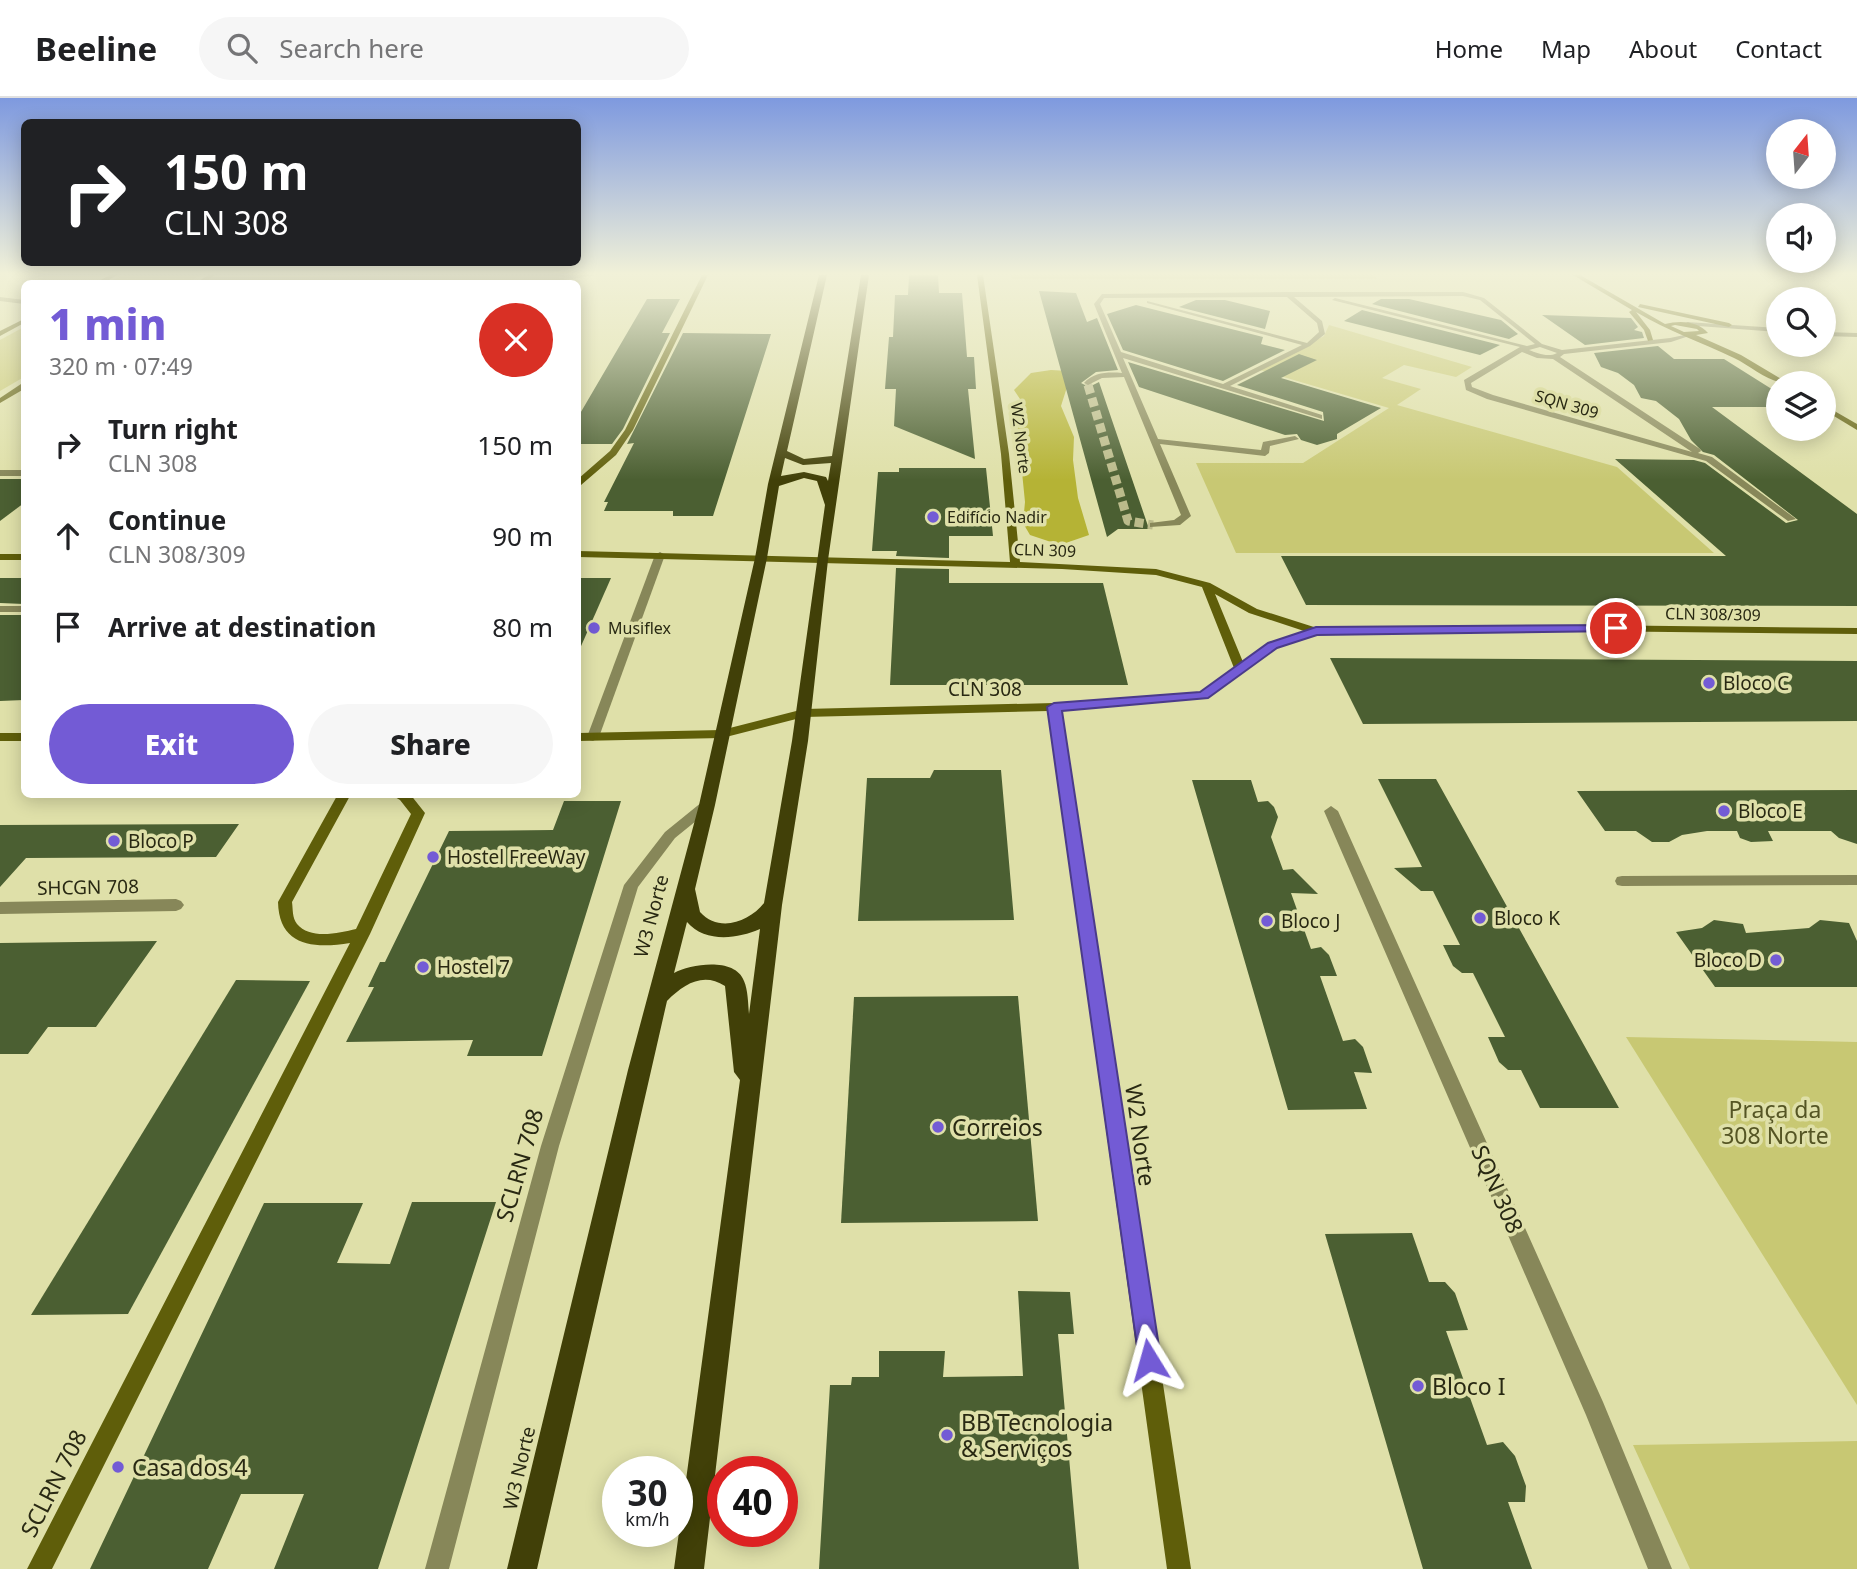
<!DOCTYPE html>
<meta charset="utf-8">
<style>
:root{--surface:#fff;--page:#f6f6f6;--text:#202124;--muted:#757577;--line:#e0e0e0;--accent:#735bd5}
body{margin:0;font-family:"Noto Sans",sans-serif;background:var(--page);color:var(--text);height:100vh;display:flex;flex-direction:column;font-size:26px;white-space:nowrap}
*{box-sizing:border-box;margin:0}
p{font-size:23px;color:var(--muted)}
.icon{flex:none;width:38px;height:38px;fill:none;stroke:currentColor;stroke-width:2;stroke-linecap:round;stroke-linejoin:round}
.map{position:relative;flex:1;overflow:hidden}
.drawer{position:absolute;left:21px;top:182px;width:560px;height:518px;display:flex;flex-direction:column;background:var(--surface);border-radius:10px;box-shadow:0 4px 18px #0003}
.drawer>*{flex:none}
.banner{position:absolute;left:21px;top:21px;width:560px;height:147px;border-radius:10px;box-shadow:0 4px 18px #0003;background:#202124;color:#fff;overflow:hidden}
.needle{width:46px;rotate:17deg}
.tools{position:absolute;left:1766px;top:21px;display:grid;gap:14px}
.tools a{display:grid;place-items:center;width:70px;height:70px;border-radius:50%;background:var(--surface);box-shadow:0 4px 18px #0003;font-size:35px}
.speed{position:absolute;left:602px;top:1358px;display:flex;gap:14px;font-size:35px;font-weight:700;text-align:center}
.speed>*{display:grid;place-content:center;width:91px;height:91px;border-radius:50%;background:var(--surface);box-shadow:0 4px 18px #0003;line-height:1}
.speed small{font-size:18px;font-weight:400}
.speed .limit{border:10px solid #d22;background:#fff;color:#111}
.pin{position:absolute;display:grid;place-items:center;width:60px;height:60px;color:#fff;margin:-30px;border:4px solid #fff;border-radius:50%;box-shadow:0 2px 7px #0007}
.me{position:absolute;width:77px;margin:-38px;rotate:352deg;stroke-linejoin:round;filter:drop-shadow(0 0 5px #0008)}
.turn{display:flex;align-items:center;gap:24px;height:147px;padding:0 28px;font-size:32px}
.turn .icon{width:91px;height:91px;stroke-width:2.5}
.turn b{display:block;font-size:49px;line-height:60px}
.round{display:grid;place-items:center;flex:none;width:74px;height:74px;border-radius:37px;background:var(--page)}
.summary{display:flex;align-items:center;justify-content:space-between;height:119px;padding:0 28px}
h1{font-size:42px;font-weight:800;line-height:52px;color:var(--accent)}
.primary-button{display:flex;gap:14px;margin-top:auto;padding:14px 28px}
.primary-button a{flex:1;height:80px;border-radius:42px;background:var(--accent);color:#fff;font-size:28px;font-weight:800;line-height:80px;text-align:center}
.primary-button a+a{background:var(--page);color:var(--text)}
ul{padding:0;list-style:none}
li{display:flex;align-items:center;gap:21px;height:91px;padding:0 28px}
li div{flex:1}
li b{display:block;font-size:26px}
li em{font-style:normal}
header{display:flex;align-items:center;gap:42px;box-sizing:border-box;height:98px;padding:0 35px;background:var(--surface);border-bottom:2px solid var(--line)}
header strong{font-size:33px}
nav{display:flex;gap:38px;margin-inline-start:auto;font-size:24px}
.search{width:490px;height:63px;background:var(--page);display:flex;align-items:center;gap:18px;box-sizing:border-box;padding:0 24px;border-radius:38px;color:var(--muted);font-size:26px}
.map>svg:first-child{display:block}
.green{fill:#c8c873}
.forest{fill:#b5b335}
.building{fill:#4b5f32}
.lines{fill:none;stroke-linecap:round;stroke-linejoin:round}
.street-tunnel-far1{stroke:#bbbb8b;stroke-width:7;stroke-dasharray:7 3.5;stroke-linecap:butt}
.street-tunnel{stroke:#bbbb8b;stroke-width:9;stroke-dasharray:9 4.5;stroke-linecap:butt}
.street{fill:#878759;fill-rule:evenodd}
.secondary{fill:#5f5e0a;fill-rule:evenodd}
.primary{fill:#414008;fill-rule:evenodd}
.route{fill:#735bd5;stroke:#4b3b8a;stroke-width:2}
.poi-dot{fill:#735bd5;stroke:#dfe0a9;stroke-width:2.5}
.labels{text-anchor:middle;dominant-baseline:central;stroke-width:7;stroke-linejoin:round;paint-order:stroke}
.far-street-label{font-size:16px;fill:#292913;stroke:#dfe0a9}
.far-poi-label{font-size:16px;fill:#292913;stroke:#dfe0a9;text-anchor:start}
.poi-label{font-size:19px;fill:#292913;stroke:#dfe0a9;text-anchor:start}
.street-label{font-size:19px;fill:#292913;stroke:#dfe0a9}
.near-park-label{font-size:23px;fill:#555524;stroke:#dfe0a9}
.near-poi-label{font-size:23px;fill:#292913;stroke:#dfe0a9;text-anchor:start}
.near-street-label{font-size:23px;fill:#292913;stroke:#dfe0a9}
</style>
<header>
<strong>Beeline</strong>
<div class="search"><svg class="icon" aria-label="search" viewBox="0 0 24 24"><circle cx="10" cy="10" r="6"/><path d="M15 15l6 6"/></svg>Search here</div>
<nav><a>Home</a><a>Map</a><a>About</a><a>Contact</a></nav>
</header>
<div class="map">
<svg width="1857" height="1471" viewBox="0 0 1857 1471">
<rect width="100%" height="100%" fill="#dfe0a9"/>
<g class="green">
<path d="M124,177H201L185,185H107Z"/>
<path d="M1011,177H1373L1378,181H1012Z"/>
<path d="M1329,227L1472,269L1456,279L1404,267L1382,280L1421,291L1397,307L1617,369L1714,455H1236L1196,365H1303L1389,310L1260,272L1324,238Z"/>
<path d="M24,229V279L0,293V242Z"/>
<path d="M1626,939L1857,944V1307Z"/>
<path d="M1857,1343V1471H1690L1633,1347Z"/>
</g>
<path class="forest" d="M1051,272L1086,274L1067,289L1061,308L1074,339L1073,362L1078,400L1089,437L1060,447L1030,437L1023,425L1025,404L1017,324L1024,307L1014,292L1031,275Z"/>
<g class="building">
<path d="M909,177H938L939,195H962L967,259H974L976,291H968L975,361L894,328L896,291H885L889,239H893L895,197H908Z"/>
<path d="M1039,193L1076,195L1087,224L1097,220L1118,272L1096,274L1081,285L1089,289L1099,284L1149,431H1118L1107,439Z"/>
<path d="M647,201H680L662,235H670L623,331L612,346H578V319Z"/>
<path d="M1381,201H1409L1501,222L1518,236L1509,241L1372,206Z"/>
<path d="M1196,202H1225L1270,213L1265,231L1179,209Z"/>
<path d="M1136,207L1263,239L1261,246L1285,252L1223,283L1123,252L1107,216Z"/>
<path d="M1362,212L1500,247L1480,257L1344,223Z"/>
<path d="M1542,217L1631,220L1638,229L1634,232L1642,234L1644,240L1585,247Z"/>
<path d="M683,235L771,236L713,418H673V413H604L608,404H604L634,345L627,346Z"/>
<path d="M1658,248L1674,261H1724L1778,295V309H1712L1857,416V508L1306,507L1281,458H1726L1615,361L1694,362L1705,365L1786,425L1798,422L1714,357L1703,354L1691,342L1679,321L1656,303L1641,300L1634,287L1618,275L1601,269L1594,255Z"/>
<path d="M1299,256L1317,262L1281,280L1381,310L1337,336V341L1317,347L1301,342L1297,336L1285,337L1139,289L1128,264L1324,323L1323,314L1237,287Z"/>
<path d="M899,370H986L993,438H949V460L896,458L897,453H872L878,374H899Z"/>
<path d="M0,381H24V405L0,423Z"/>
<path d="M896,470L949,471V485H1103L1128,587H890Z"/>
<path d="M0,480H24V506L0,505Z"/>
<path d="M578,480H611L578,555Z"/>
<path d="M24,517V602L0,603V517Z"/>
<path d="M1330,560L1857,563V623L1363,626Z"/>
<path d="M934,672H1001L1014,822L858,823L867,680H930Z"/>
<path d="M1378,681H1436L1619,1010H1540L1521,972H1508L1499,964L1488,939H1505L1473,875H1462L1453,868L1443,847H1460L1433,793H1421L1394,770L1422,769Z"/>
<path d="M1192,682H1251L1258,704L1268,703L1274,709L1278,719L1271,739L1283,772L1293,771L1318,796L1291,795L1311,851L1321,849L1329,857L1337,878H1320L1343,943L1355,941L1363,949L1372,975L1354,974L1367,1011L1288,1012Z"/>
<path d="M1857,692V746L1839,740L1831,733H1768L1773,743L1751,744L1740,740L1737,733H1707L1682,737L1669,744H1652L1636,733H1605L1577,693Z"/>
<path d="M564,703H621L542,958H467L473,942L346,944L374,889H368L380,864H385L449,733L553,732Z"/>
<path d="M239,726L216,759L26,760L0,789V727Z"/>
<path d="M1714,822L1743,826L1746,835L1809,830L1820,822L1849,825L1857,843V889H1715L1676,834L1702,830Z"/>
<path d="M157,843L96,929H48L28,956H0V845Z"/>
<path d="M236,882L310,883L128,1216L31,1217Z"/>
<path d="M1018,898L1038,1123L841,1125L854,899Z"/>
<path d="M412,1104H496L378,1471H274L304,1396H241L208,1471H90L264,1105H363L337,1165L390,1166Z"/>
<path d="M1412,1135L1429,1184H1445L1455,1195L1468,1232L1446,1233L1487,1347L1503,1344L1515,1358L1526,1388L1525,1404H1508L1532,1471H1423L1325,1136Z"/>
<path d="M1018,1193L1070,1194L1074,1236H1058L1079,1471H819L830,1287H851L852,1279H879V1253H945L943,1279L1023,1278Z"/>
</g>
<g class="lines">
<path class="street-tunnel-far1" d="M1088,285L1089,288"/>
<path class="street-tunnel" d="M1088,287L1128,423L1153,427"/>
<g class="street">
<path d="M581,177H596L565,182L205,183L202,181L205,179Z"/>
<path d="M1287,194H1463L1484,200L1542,246L1562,252L1670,240L1689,236V238L1671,244L1564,256L1560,259L1700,351L1701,353L1698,355L1712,359L1796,421L1788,423L1706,363L1487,301L1466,292L1464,282L1520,249L1332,202L1335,200L1527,248L1535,246L1480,202L1463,198L1294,199L1322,223L1325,236L1310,248L1230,288L1322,317V321L1123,260L1158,341L1261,352L1263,344L1295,338L1299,341L1270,348L1269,355L1265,358L1160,346L1191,418L1180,427L1150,429V425L1174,422L1181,417L1124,279L1102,280L1088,287L1084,285C1094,274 1108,274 1122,275L1094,206L1102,196ZM1287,199L1317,225L1319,234L1307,245L1147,203V205L1302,247L1223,286L1121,254L1100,206L1104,200ZM1540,249L1557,255C1548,260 1537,255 1529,252ZM1522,254L1537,260L1553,261L1692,354L1493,297L1472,289L1471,285Z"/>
<path d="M0,199L24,202V206L0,203Z"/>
<path d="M1687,224L1778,230V234L1685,227Z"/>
<path d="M1824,234L1857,235V239L1824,238Z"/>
<rect x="0" y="372" width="24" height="6"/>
<path d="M660,454L665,457L599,639L593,643L589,642L587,639L655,457Z"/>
<rect x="0" y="508" width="24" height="6"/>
<path d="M707,702L714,707L712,710L675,740L638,789L559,1048L449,1471H425L541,1048L624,787L665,734L702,704Z"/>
<path d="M1331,708L1338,713L1603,1304L1672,1471H1648L1586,1317L1324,713Z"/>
<path d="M1857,777V787L1622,788L1617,787L1615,783L1617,779L1622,778Z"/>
<path d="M176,801L181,803L184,807L181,811L176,813L0,816V804Z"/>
</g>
<g class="secondary">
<path d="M110,177H117L102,186H93Z"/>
<path d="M209,177H215L202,186H194Z"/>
<path d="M702,177H708L633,332L616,357L581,387L578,388V381L610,353L625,332Z"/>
<path d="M977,177H983L1009,356L1020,464L1156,471L1210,485L1257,511L1317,530L1583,527L1857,530V536L1583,533L1316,536L1277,549L1208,600L1061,612L1191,1471H1167L1048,613L804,619L722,640L578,643V635L722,632L804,611L1054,605L1201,594L1234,570L1202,489L1156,477L1062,471L578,459V453L1010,464L1001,356ZM1215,496L1249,515L1304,533L1269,545L1243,564Z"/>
<path d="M1573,177H1580L1665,226C1680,222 1698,223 1708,235L1696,237L1741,257L1788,285C1770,286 1751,268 1734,260C1701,244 1668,233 1636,214L1650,232L1653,242L1648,243L1644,232L1629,214L1632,212ZM1675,227L1697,231L1699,233L1684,234L1671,228Z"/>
<path d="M1640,206L1729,225L1732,227L1729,229L1638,209Z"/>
<path d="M24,221V225L0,238V233Z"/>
<path d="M21,286H24V291L0,305V300Z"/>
<path d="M1824,307L1857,326V332L1824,312Z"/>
<rect x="0" y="456" width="24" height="6"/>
<rect x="0" y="635" width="24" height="8"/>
<path d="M338,696H351L292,804C293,811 292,820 297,826C310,842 339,835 356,831L411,716L400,702L390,696H410L425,715L370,836L52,1471H27L350,845C313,851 279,848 278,804Z"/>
</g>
<path class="primary" d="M819,177H827L787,353L804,361L832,358L861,177H869L828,462L808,643L782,807L704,1471H674L740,982L734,974L725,888C703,874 684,886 667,903L537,1471H507L628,972L699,707L755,460L768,386ZM785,360L803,367L831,365L828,383L826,379L804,374L781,378ZM804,380L817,383L825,407L792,643L764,805C749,824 719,835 700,814L695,791L715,707L767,460L779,388ZM687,824C705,845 737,841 760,831L749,916C748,905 748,892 744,883C735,859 691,866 674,875Z"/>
</g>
<linearGradient id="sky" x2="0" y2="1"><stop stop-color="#7e99df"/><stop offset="0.46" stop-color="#f1f1d8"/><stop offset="1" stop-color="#f1f1d8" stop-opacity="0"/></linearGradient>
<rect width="1857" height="382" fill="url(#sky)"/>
<path class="route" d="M1616,527L1622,530L1620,533L1317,537L1277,550L1208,600L1062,613L1161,1262L1158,1270L1149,1274L1140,1270L1047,609L1054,605L1200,594L1268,545L1316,529Z"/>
<g class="poi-dot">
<circle cx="933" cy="419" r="7"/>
<circle cx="594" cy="530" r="7"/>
<circle cx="1709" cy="585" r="7"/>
<circle cx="1724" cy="713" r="7"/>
<circle cx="114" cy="743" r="7"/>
<circle cx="433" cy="759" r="7"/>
<circle cx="1480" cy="820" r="7"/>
<circle cx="1267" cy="823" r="7"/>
<circle cx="1776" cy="862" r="7"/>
<circle cx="423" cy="869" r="7"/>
<circle cx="938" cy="1029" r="7"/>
<circle cx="1418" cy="1288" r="7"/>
<circle cx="947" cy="1337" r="7"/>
<circle cx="118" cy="1369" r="7"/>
</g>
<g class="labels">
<g class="far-street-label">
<text transform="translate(1567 306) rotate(16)">SQN 309</text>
<text transform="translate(1021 340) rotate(83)">W2 Norte</text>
<text transform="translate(1045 452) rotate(2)">CLN 309</text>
<text transform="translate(1713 516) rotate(1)">CLN 308/309</text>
</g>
<g class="far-poi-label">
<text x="947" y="419">Edifício Nadir</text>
<text x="608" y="530">Musiflex</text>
</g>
<g class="poi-label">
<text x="1723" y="585">Bloco C</text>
<text x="1738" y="713">Bloco E</text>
<text x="128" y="743">Bloco P</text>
<text x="447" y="759">Hostel FreeWay</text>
<text x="1494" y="820">Bloco K</text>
<text x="1281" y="823">Bloco J</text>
<text x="1762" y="862" text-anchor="end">Bloco D</text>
<text x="437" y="869">Hostel 7</text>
</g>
<g class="street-label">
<text x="985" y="591">CLN 308</text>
<text transform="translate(88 789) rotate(-1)">SHCGN 708</text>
<text transform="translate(651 818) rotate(-75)">W3 Norte</text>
<text transform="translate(519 1370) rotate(-77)">W3 Norte</text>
</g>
<g class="near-park-label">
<text x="1775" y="1011">Praça da<tspan x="1775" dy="26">308 Norte</tspan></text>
</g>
<g class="near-poi-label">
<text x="952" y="1029">Correios</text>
<text x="1432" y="1288">Bloco I</text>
<text x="961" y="1324">BB Tecnologia<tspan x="961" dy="26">&amp; Serviços</tspan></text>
<text x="132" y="1369">Casa dos 4</text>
</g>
<g class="near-street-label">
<text transform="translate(1141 1037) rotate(82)">W2 Norte</text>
<text transform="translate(519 1067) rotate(-74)">SCLRN 708</text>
<text transform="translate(1498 1091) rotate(66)">SQN 308</text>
<text transform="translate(53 1385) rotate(-63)">SCLRN 708</text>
</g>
</g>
</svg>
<div class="tools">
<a><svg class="needle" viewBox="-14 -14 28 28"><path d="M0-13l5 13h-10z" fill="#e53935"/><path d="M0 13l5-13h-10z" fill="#757577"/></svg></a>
<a><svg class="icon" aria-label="sound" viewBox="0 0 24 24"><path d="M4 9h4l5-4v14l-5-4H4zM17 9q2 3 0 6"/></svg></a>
<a><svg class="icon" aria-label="search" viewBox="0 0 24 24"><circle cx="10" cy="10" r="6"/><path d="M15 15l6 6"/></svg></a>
<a><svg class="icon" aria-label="layers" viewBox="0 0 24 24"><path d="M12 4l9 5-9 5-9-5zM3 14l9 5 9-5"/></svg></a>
</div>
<div class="speed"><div>30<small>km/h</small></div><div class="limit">40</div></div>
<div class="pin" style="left:1616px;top:530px;background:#d93025"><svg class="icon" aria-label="arrive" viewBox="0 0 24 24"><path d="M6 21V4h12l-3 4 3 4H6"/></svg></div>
<svg class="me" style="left:1149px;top:1262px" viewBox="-20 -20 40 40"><path d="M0-17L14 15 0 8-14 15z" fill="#735bd5" stroke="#fff" stroke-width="4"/></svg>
<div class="banner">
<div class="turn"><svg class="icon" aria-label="right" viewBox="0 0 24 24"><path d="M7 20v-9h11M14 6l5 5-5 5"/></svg><div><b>150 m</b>CLN 308</div></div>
</div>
<section class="drawer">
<div class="summary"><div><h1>1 min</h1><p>320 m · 07:49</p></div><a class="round" style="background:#d93025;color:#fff"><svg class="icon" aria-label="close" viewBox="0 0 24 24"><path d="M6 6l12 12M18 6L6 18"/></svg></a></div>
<ul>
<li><svg class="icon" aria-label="right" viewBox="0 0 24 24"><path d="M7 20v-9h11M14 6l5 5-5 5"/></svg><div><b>Turn right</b><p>CLN 308</p></div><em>150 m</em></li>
<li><svg class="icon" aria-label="ahead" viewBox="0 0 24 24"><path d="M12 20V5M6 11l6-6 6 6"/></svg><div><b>Continue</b><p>CLN 308/309</p></div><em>90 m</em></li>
<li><svg class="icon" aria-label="arrive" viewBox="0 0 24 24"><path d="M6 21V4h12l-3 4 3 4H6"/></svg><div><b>Arrive at destination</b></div><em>80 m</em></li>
</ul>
<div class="primary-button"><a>Exit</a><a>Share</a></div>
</section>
</div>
